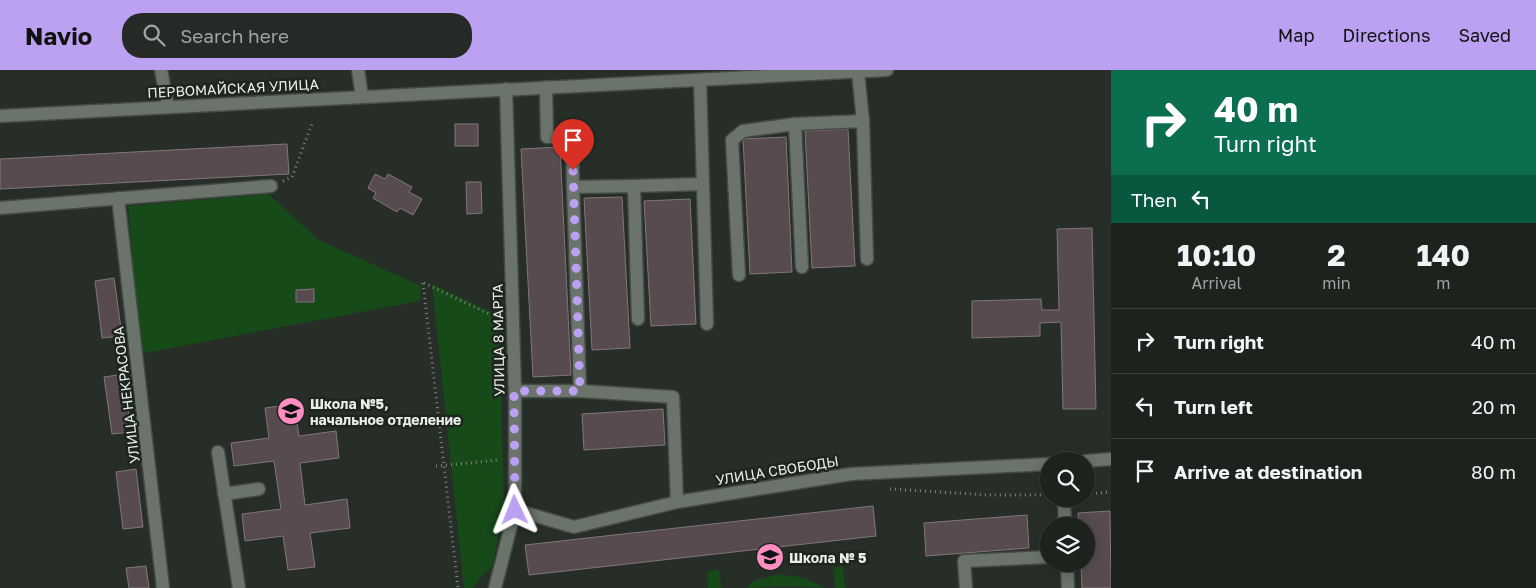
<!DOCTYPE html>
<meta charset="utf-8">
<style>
:root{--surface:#1d221d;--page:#252a26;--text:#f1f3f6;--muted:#a0a4a4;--line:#3b3f3b;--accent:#bca0f2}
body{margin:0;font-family:"Golos Text",sans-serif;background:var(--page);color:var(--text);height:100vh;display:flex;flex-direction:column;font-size:19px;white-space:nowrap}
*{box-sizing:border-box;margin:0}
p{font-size:16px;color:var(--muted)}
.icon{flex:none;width:28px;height:28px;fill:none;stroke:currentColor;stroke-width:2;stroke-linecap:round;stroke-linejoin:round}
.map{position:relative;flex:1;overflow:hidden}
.details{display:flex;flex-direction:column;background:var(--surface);width:425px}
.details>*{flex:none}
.guide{background:#0b6e4f;color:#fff;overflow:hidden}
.controls{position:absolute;left:1040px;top:382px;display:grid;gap:10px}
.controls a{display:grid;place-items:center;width:55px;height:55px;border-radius:50%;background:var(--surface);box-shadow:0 2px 12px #0003,0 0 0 1px var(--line);font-size:25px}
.pin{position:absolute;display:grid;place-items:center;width:42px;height:42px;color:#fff;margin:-51px -21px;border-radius:50% 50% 50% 0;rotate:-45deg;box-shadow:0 0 5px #0007}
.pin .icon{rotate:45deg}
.me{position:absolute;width:55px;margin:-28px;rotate:358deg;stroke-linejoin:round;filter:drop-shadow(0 0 4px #0008)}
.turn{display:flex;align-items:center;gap:18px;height:105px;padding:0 20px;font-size:22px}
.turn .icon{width:65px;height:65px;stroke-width:2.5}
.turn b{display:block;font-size:35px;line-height:42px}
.then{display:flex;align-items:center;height:48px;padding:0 20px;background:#0003;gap:10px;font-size:19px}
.eta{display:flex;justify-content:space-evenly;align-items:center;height:85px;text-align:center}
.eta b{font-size:30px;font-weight:700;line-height:35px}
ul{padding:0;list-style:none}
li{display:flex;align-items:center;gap:15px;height:65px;padding:0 20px;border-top:1px solid var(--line)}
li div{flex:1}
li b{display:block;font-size:19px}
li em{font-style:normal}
header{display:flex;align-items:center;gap:30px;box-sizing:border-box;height:70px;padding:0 25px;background:var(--accent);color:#111}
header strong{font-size:24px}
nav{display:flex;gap:28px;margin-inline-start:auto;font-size:18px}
.search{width:350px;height:45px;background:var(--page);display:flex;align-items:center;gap:12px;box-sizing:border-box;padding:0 18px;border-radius:20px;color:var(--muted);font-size:19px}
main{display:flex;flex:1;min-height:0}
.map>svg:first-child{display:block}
.green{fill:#164a19}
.building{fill:#574b50;stroke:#82767b}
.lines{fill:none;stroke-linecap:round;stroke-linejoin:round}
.minor-casing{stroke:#444b44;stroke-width:15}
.path{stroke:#808680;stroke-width:3;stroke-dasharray:1 4;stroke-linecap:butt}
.minor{stroke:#6b746b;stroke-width:12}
.route{stroke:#bca0f2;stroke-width:9;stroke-dasharray:0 16.2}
.labels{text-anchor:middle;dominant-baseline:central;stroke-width:5;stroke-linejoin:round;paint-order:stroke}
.street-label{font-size:14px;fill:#e9eee9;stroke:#1e251e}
.poi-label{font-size:14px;font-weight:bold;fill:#e9eee9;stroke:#1e251e;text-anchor:start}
</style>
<header>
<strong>Navio</strong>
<div class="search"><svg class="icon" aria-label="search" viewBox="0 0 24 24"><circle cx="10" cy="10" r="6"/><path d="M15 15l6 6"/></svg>Search here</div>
<nav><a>Map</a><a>Directions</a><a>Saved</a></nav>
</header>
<main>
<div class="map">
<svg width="1111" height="518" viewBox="0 0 1111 518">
<rect width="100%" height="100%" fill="#272e27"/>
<g class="green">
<path d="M268,124L319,170L421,216L420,231L139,284L128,136Z"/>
<path d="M432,214L499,246L504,433L493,494L472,518H464Z"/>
<path d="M843,496L845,518H835L833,498Z"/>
<path d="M719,500L721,518H708L707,501Z"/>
<path d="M779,504L805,508L825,518L788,516L746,518L754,511Z"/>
</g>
<g class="building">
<rect x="455" y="54" width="23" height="22"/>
<path d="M848,59L855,196L812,198L805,61Z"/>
<path d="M786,67L792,202L750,204L743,69Z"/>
<path d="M287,74L289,104L0,119V89Z"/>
<path d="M560,77L571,305L533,307L521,79Z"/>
<path d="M375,104L385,109L388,104L412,117L409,122L422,129L413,145L400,138L397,142L373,128L376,123L368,118Z"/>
<path d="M466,112H481L482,143L467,144Z"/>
<path d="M622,127L630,278L592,280L584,128Z"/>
<path d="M690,129L696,254L651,256L644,131Z"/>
<path d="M1092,158L1096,339H1063L1061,252L1040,253V266L972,268V231L1041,229L1042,240H1059L1057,159Z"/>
<path d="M114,208L122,266L102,268L95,211Z"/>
<path d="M314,219V232H296V220Z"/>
<path d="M124,304L131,362L112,364L104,307Z"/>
<path d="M294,334L299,366L336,361L339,388L300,393L305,435L347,429L350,458L310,463L315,497L288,500L283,466L245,471L242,444L281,439L274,391L234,396L231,373L269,368L265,338Z"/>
<path d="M663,339L665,375L584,380L582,344Z"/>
<path d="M136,399L143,457L123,459L116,402Z"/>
<path d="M873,436L876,466L529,505L525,475Z"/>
<path d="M1110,441L1111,518H1082L1081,494H1086V456H1079L1078,443Z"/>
<path d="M1027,445L1029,478L926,486L924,453Z"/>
<path d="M146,496L149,518H129L126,498Z"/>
</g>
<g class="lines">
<g class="minor-casing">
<g id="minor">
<path d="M161,0L168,37"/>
<path d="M358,0L362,26"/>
<path d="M858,2L863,51L867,189"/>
<path d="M700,10L707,254"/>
<path d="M546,17L547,67H572L573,117"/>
<path d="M0,46L887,0"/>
<path d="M795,54L802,197"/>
<path d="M634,116L703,114"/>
<path d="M118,128L163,518"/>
<path d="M0,138L271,116"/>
<path d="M739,205L732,70L743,61L795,54L863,51"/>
<path d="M515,321H580L673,327L677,432"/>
<path d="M580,321L573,117L634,116L638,249"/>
<path d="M218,382L239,518"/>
<path d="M1086,391L1111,389"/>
<path d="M224,424L259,419"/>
<path d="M1064,429L1065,456"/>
<path d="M515,440L574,457L677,432L851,404L1049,394"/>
<path d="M1067,494L1068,518"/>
<path d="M495,518L515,440V321L506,19"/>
<path d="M966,518L964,491L1049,487"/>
</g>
</g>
<g class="path">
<path d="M283,111L292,107L313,51"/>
<path d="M423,213L458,518"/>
<path d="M424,213L500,249"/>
<path d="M436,396L500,390"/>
<path d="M890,419L989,425H1049"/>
<path d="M1086,424L1111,422"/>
</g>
<use href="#minor" class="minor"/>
</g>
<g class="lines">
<path class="route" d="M515,440L514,321H580L573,100"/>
</g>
<defs>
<g id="school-disc" transform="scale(1.4375)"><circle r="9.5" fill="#fd8ec0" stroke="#1e251e"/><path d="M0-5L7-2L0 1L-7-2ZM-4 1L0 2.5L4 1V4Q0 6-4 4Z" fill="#111"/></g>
</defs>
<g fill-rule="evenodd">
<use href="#school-disc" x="291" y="341"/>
<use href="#school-disc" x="770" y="487"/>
</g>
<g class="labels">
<g class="street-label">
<text transform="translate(233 18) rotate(-3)">ПЕРВОМАЙСКАЯ УЛИЦА</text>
<text transform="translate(498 270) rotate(-91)">УЛИЦА 8 МАРТА</text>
<text transform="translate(126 325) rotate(-97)">УЛИЦА НЕКРАСОВА</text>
<text transform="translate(777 400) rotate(-9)">УЛИЦА СВОБОДЫ</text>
</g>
<g class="poi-label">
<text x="310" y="333">Школа №5,<tspan x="310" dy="16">начальное отделение</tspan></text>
<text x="789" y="487">Школа № 5</text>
</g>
</g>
</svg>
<div class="controls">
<a><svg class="icon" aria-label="search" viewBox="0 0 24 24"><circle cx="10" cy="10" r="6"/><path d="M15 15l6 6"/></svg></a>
<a><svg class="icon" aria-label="layers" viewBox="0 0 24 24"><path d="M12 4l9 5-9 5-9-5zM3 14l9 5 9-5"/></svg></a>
</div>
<div class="pin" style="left:573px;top:100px;background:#d93025"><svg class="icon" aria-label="arrive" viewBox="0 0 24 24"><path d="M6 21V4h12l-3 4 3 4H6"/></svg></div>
<svg class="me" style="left:515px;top:440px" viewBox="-20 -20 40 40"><path d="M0-17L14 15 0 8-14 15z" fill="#bca0f2" stroke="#fff" stroke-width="4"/></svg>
</div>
<section class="details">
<div class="guide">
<div class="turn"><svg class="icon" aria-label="right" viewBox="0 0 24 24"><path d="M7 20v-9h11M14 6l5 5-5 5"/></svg><div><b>40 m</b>Turn right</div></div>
<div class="then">Then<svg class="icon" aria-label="left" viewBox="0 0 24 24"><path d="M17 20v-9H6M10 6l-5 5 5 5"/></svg></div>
</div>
<div class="eta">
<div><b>10:10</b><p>Arrival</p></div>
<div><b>2</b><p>min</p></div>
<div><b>140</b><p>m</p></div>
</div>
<ul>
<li><svg class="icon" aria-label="right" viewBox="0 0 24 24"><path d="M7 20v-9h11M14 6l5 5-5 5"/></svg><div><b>Turn right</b></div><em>40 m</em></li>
<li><svg class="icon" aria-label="left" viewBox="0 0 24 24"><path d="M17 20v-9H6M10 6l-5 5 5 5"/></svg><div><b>Turn left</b></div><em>20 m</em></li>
<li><svg class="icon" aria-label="arrive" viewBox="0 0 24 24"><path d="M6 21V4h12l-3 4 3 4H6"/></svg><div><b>Arrive at destination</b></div><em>80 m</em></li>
</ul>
</section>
</main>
